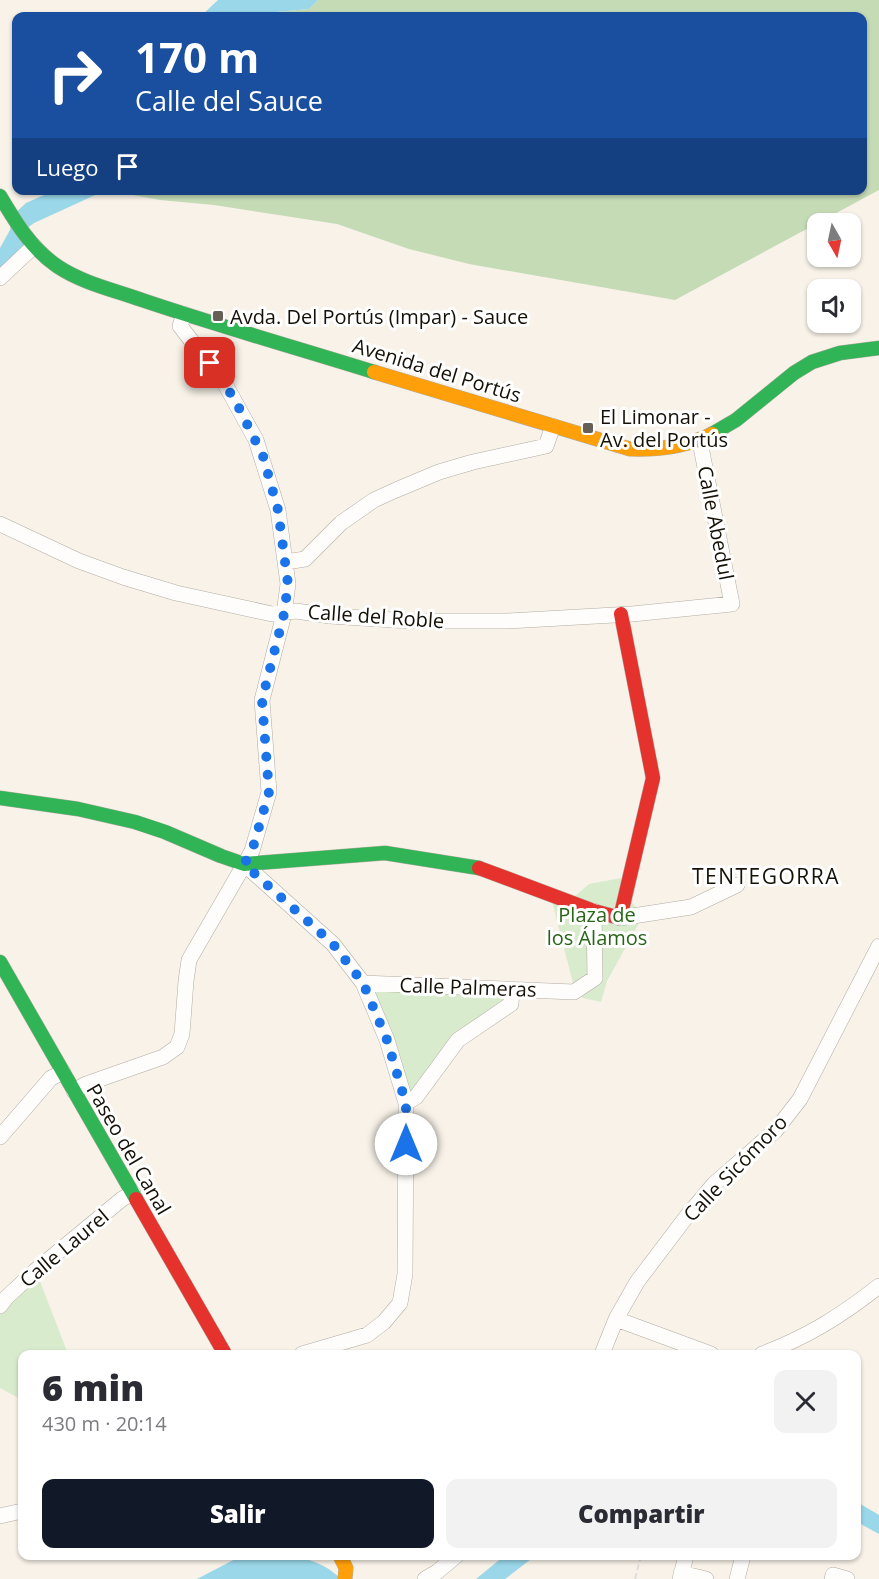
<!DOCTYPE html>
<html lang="es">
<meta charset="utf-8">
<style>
body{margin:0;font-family:"Open Sans",sans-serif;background:#f2f2f3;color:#2b2b33;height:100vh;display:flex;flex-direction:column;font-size:22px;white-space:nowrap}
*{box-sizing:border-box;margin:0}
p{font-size:20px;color:#7c7c81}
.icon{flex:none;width:33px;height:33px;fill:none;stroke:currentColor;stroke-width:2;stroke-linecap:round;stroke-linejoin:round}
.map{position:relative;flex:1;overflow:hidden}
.side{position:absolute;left:18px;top:1350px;width:843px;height:210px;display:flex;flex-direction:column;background:#fff;border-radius:12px;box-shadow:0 2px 4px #0004}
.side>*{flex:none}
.top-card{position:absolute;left:12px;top:12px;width:855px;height:183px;border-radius:12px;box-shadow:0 2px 4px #0004;background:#1a4fa0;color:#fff;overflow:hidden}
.needle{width:39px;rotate:171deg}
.tools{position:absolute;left:807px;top:213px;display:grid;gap:12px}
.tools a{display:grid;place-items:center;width:54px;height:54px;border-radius:12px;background:#fff;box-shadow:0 2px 4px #0004;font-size:30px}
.pin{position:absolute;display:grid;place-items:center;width:51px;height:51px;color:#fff;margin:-26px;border-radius:12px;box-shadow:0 3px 9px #0006}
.me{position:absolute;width:66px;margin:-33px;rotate:0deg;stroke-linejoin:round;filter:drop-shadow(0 0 4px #0008)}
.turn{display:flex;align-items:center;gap:21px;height:126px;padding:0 24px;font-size:27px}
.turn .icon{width:78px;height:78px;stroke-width:2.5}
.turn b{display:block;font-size:42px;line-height:51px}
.then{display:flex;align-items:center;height:57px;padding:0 24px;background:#0003;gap:12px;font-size:22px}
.round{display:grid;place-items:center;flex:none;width:63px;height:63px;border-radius:12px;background:#f2f2f3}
.overview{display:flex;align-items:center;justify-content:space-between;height:102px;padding:0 24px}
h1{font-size:36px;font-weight:800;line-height:45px}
.button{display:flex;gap:12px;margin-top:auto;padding:12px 24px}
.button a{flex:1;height:69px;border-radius:12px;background:#111827;color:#fff;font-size:24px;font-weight:800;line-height:69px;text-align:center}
.button a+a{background:#f2f2f3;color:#2b2b33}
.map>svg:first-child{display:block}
.green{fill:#d9ebcd}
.forest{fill:#c4dbb6}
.water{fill:#9ad7e9}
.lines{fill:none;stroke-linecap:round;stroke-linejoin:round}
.street-casing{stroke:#b2aca3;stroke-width:16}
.fast-casing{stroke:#b2aca3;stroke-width:15}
.slow-casing{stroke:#b2aca3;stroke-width:15}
.jam-casing{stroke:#b2aca3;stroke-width:15}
.path{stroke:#dfddda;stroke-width:2;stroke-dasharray:6 3;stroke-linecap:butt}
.street{stroke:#fefdfc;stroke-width:15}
.fast{stroke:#30b455;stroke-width:14}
.slow{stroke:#ff9f0a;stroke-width:14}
.jam{stroke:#e5322d;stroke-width:14}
.route{stroke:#1a73e8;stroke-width:10;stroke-dasharray:0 18}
.poi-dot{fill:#655f55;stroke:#fff;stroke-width:2}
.labels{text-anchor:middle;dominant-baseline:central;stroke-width:6;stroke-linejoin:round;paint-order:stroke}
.poi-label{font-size:20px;fill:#161006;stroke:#fff;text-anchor:start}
.street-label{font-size:20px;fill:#161006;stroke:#fff}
.park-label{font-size:20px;fill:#286516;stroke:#fff}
.neighbourhood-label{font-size:21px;letter-spacing:1.5px;fill:#161006;stroke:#fff}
</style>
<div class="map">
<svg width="879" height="1579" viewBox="0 0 879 1579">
<rect width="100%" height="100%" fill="#f8f2e8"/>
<path class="green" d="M621,878L632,903L639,910L638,925L607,981L601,1002L583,998L573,983L552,901L574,897L589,884Z
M363,983L512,989L511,1004L483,1021L406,1103Z
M38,1276L68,1354H22V1400L0,1388V1306Z"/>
<path class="forest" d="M318,0H879V190L675,300L469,264L409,249L337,224L214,205L160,200L112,191L862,190V16H232L309,9Z"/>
<path class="water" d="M218,0H318L309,9L232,16H201Z
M53,191H104L34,223L22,232L34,246L0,278V248L10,230L12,216L26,203Z
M857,1502L879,1515V1534L857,1522Z
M241,1556C275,1552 315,1553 341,1579H197Z
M504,1556H535L505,1579H476Z"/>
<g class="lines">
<defs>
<path id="street" d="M0,278L34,246
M0,524L79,561L123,577L176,593L272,614L296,611L330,616L410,621H507L632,614L732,604L700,442
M286,562L305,559L341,523L374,500L396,490L439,472L473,462L546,446L553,426
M244,864L333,944L363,983L387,1040L406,1103L405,1274L400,1303L384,1322L367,1335L302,1354
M620,918L691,907L737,885
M363,983L574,992L595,978L594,911
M74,1091L86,1084L163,1057L177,1047L182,1034L186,981L189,960L252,851L269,792L262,700L284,614L288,584L278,510L256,440L225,384L180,326L184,314
M406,1103L416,1097L458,1040L511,1004L512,989
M0,1137L51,1078L63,1072
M0,1306L6,1298L35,1271L122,1199L133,1193
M616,1319L711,1354
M602,1354L616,1319L637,1282L687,1216L714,1184L776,1130L800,1099L879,946
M762,1354C807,1337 841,1316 879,1286
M0,1516L22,1511
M681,1573L706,1579
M425,1579L437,1572L456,1556
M680,1579L686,1556
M737,1579L743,1556
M832,1579L833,1575L847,1579"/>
<path id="fast" d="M0,196C16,223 31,248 57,266C82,283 114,290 142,300C219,326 297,348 374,372
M712,434L736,420L794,373L812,362L840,353L879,348
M0,798L78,809L135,822L165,832L221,856L244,864L385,853L479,868
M0,962L136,1199"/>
<path id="slow" d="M374,372L630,449C659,450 686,447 712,434
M340,1556L346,1568L345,1579"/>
<path id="jam" d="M479,868L594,911L620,918L653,778L621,614
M136,1199L225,1354"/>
</defs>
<use href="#street" class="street-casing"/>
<use href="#fast" class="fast-casing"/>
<use href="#slow" class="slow-casing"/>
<use href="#jam" class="jam-casing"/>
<path class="path" d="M635,1579L641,1556"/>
<use href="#street" class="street"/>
<use href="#fast" class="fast"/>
<use href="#slow" class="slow"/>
<use href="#jam" class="jam"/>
</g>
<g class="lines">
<path class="route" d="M210,363L235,400L263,456L278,510L288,584L284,614L262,700L269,792L252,851L244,864L333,944L363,983L387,1040L406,1104V1144"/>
</g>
<g class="poi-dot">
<rect x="212" y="310" width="12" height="12" rx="3"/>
<rect x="582" y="422" width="12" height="12" rx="3"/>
</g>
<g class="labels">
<g class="poi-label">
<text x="230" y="316">Avda. Del Portús (Impar) - Sauce</text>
<text x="600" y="416">El Limonar -<tspan x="600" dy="23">Av. del Portús</tspan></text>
</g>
<g class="street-label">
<text transform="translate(437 370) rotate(17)">Avenida del Portús</text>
<text transform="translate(716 523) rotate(79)">Calle Abedul</text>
<text transform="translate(376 616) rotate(4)">Calle del Roble</text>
<text transform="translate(468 987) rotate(2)">Calle Palmeras</text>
<text transform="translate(129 1149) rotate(60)">Paseo del Canal</text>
<text transform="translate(735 1168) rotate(-46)">Calle Sicómoro</text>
<text transform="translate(64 1248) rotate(-40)">Calle Laurel</text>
</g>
<g class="park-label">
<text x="597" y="914">Plaza de<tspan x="597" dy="23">los Álamos</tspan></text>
</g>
<g class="neighbourhood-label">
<text x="766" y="876">TENTEGORRA</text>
</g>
</g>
</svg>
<div class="tools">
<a><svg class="needle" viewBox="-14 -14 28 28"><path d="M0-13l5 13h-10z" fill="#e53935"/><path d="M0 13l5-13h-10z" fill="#7c7c81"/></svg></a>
<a><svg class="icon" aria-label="sound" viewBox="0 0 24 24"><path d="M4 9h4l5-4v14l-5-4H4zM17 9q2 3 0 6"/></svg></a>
</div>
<div class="pin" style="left:210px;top:363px;background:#d93025"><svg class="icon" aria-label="arrive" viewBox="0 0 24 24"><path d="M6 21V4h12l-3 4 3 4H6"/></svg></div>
<svg class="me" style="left:406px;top:1144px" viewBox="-20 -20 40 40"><circle r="19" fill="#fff"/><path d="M0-13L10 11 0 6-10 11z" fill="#1a73e8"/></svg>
<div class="top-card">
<div class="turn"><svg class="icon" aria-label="right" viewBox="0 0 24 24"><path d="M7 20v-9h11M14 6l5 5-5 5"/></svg><div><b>170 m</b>Calle del Sauce</div></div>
<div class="then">Luego<svg class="icon" aria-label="arrive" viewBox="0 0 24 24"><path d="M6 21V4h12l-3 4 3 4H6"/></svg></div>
</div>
<section class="side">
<div class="overview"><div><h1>6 min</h1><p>430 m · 20:14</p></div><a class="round"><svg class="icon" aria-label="close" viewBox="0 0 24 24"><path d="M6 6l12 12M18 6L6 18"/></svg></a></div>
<div class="button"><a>Salir</a><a>Compartir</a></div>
</section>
</div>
